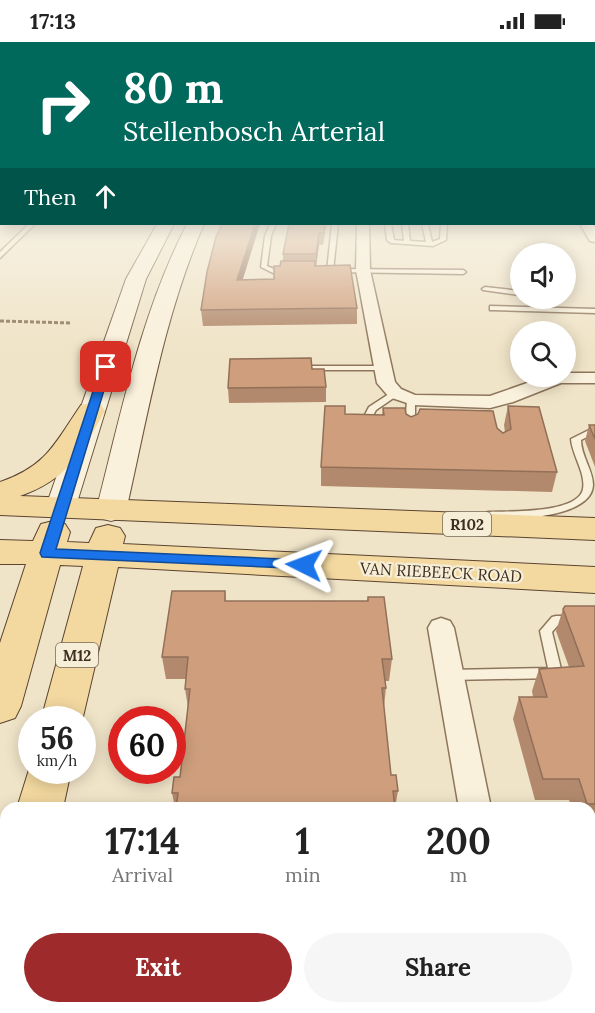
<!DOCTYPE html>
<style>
body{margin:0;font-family:Lora,serif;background:#f6f6f6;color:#222;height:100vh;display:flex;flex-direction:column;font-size:22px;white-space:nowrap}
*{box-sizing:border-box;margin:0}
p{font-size:20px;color:#767676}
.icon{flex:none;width:33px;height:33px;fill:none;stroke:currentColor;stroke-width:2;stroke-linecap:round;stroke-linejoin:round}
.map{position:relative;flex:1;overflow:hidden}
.details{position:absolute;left:0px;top:760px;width:596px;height:212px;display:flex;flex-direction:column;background:#fff;border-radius:18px 18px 0 0;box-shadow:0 3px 15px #0003}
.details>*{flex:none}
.banner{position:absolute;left:0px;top:0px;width:596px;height:183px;box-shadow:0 3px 15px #0003;background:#00695c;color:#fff;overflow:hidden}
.fabs{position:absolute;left:510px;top:201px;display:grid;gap:12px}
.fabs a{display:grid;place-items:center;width:66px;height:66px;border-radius:50%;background:#fff;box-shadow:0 3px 15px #0003;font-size:30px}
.speed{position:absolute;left:18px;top:664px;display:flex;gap:12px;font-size:30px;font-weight:700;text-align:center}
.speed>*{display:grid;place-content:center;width:78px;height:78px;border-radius:50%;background:#fff;box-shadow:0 3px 15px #0003;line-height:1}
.speed small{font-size:15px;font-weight:400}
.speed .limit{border:9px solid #d22;background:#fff;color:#111}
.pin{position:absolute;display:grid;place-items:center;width:51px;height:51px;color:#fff;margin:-26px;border-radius:12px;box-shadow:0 3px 9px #0006}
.me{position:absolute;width:66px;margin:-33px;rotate:273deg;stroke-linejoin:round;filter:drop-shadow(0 0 4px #0008)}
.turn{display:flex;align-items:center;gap:21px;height:126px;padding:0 24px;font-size:27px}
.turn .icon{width:78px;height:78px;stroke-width:2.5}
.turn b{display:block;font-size:42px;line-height:51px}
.then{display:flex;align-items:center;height:57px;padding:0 24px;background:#0003;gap:12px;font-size:22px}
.eta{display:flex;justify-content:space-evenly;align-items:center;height:102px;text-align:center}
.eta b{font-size:36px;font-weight:700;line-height:42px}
.primary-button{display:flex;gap:12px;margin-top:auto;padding:12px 24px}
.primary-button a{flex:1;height:69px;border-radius:36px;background:#9e2a2b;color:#fff;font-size:24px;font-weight:700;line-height:69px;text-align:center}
.primary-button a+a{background:#f6f6f6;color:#222}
.status{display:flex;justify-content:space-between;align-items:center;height:42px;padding:0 30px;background:#fff;direction:ltr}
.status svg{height:16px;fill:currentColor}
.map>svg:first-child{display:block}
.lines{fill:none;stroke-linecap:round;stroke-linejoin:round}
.lane-casing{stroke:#8d765c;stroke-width:3}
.street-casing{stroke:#8d765c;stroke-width:3}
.secondary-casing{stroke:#6f573f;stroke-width:2}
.primary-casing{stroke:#5b4430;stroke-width:2}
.path{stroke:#8d765c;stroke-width:3;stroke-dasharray:4 2;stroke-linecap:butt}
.lane{fill:#faf1dc;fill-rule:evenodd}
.street{fill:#faf1dc;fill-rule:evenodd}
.secondary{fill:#faf1dc;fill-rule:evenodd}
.primary{fill:#f3d9a0;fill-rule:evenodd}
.wall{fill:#b2896c}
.shaded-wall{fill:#916f58}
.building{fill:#cf9f7d;stroke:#916f58;stroke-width:1.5}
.route{fill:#1a73e8;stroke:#114b97;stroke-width:1.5}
.labels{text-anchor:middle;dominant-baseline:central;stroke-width:4.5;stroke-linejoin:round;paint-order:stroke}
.shield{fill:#f7eed8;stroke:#756857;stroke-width:1.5}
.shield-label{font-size:15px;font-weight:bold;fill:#3d2e20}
.street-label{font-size:16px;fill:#3d2e20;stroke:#f7eed8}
</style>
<div class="status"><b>17:13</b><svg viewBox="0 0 49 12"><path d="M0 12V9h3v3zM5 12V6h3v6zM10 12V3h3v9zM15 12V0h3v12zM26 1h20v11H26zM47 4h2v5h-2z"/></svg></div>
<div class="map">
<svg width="595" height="971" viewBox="0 0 595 971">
<rect width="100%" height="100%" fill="#f0e4c8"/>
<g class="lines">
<defs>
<path id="lane" d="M29,182H35L0,216V210Z
M270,182H276L271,194L267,224L274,227L288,228V230L273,231L261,225L265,194Z
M332,182H338L333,229L330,231L327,229Z
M385,182H391L394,198L404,199L402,182H408L410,199L426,200L422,182H428L432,200L440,197L441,182H447L446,198L433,204L391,201L387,198Z
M337,227L463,228L466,230L463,232L335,230L334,229Z
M485,245L520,249V253L483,248L482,247Z
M490,264L595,267V271L493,268H490Z
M296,324H383L387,326L383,328H296Z
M395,348L399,351L398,353L376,368L366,386H360L359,384L369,365Z
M411,354L415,357V389L410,392L405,389L407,357Z
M595,385V391L581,398C581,414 593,428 593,443C592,476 508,480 484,475L483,473L488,470C508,469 578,472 583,447C586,431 572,413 571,397Z
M556,574H595V582H559L552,590L562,631L561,635L556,636L450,638L445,637L444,633L445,629L450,628L548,626L540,589L552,575Z"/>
<path id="street" d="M357,182H369L370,228L395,340L401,347L415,353L490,354L547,334H566V331H595V341H561L513,360L490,366L413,363L389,355L377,341L356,228Z
M580,182H592L595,186V200L590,199Z
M441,576L450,579L454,586L491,766H459L428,586L432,579Z
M494,966H532L533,971H495Z"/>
<path id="secondary" d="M157,182H174L146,237L75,467L71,474L60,477L49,474L45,467L126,237Z
M187,182H204C164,274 148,372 126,469L122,476L111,479L100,476L96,469C121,372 141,271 187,182Z"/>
<path id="primary" d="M91,361L101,363L105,369C82,410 67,438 20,454L595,476V498L0,473V440C47,424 55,401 81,363Z
M53,479L65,482L70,490L67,500L89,501L96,486L108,483L120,486L125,494L123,502L595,525V551L118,525L82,679L41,678L83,524L60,523L21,664L15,676L0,681V601L26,522H0V498L33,499L41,482Z
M32,718V729H71L63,766H17Z
M6,871V939L0,942V873Z"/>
</defs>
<use href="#lane" class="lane-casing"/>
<use href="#street" class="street-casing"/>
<use href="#secondary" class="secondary-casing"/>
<use href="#primary" class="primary-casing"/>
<path class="path" d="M0,279L71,281"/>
<use href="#lane" class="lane"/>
<use href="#street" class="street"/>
<use href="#secondary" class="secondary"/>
<use href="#primary" class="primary"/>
</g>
<path class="wall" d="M0,169H2V180L0,179Z
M289,182H326L323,203H319L316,224L357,266V282L203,284L201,268L243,237H274L283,219V212Z
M312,327L326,345V360L229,361L228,346Z
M508,364L557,430L552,450L321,444V425L345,372L382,373L383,366L406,372L411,375L497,386L503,391L505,390L504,383Z
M589,383H595V425L585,399Z
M225,549L226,559H367L368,555L392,617L389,639H385L386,646L384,665L391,733L398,749L395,766H175L172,751L180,735L188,665L185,647L186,637H166L162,615Z
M595,564V783H590V766H572L569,758H535L513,677L519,655H533L532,649L539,627L569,625L556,589L563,567Z
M590,794H595V965L590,945Z"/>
<path class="shaded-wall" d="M255,182H260L238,253L237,238Z
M325,182H326L323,203L324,191Z
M319,191V203L316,225V212Z"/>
<path class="building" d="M222,182H255L237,238L274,237V224H280L281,219H315V224L350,223L357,266L201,268L207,230L216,195Z
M289,182H325L324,191H319L316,212H283Z
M311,316L312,327H324L326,345L228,346L230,317Z
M325,364H345V372L384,373L383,366H405L406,372L411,375L418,372L420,367L493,369L497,386L503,391L511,387L508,364L539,365L557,430L321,425Z
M589,383H595V397Z
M172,549H225V559H368V555H384L392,617H382L386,646H382L391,733H396L398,749H393L395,766H176L178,751H172L174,735H180L190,647H185L188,615H162Z
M565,564H595V762H587L579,737H543L519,655H547L539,627L584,624L563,567Z
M590,794H595V906L590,887Z"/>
<linearGradient id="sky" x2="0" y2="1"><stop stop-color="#8fbad6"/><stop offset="0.55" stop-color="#f8f3e6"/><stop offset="1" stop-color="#f8f3e6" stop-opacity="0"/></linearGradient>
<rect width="595" height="305" fill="url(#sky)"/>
<path class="route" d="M106,321L111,325L56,507L304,518L311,523L309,527L42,515L40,511L101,325Z"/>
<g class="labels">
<g class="shield">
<rect x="443" y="470" width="48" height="24" rx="4.5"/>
<rect x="56" y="601" width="42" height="24" rx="4.5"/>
</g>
<g class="shield-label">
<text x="467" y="482">R102</text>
<text x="77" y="613">M12</text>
</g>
<g class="street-label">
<text transform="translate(441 530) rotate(3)">VAN RIEBEECK ROAD</text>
</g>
</g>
</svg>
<div class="fabs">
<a><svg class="icon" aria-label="sound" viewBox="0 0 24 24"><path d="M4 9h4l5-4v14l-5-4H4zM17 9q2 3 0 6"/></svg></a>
<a><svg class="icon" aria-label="search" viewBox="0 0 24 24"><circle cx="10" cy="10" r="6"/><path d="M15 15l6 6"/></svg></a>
</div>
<div class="speed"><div>56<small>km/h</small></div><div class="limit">60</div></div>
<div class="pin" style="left:106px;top:325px;background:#d93025"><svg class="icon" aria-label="arrive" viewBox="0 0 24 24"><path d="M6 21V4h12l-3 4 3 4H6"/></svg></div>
<svg class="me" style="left:304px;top:523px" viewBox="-20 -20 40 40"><path d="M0-17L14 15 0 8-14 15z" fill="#1a73e8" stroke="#fff" stroke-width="4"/></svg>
<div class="banner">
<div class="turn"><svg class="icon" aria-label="right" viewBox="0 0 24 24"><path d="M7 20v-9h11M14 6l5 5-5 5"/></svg><div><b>80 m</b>Stellenbosch Arterial</div></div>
<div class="then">Then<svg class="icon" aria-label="ahead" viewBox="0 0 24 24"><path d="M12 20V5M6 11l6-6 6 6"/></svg></div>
</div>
<section class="details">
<div class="eta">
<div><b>17:14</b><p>Arrival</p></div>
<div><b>1</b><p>min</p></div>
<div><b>200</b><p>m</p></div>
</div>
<div class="primary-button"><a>Exit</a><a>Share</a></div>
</section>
</div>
